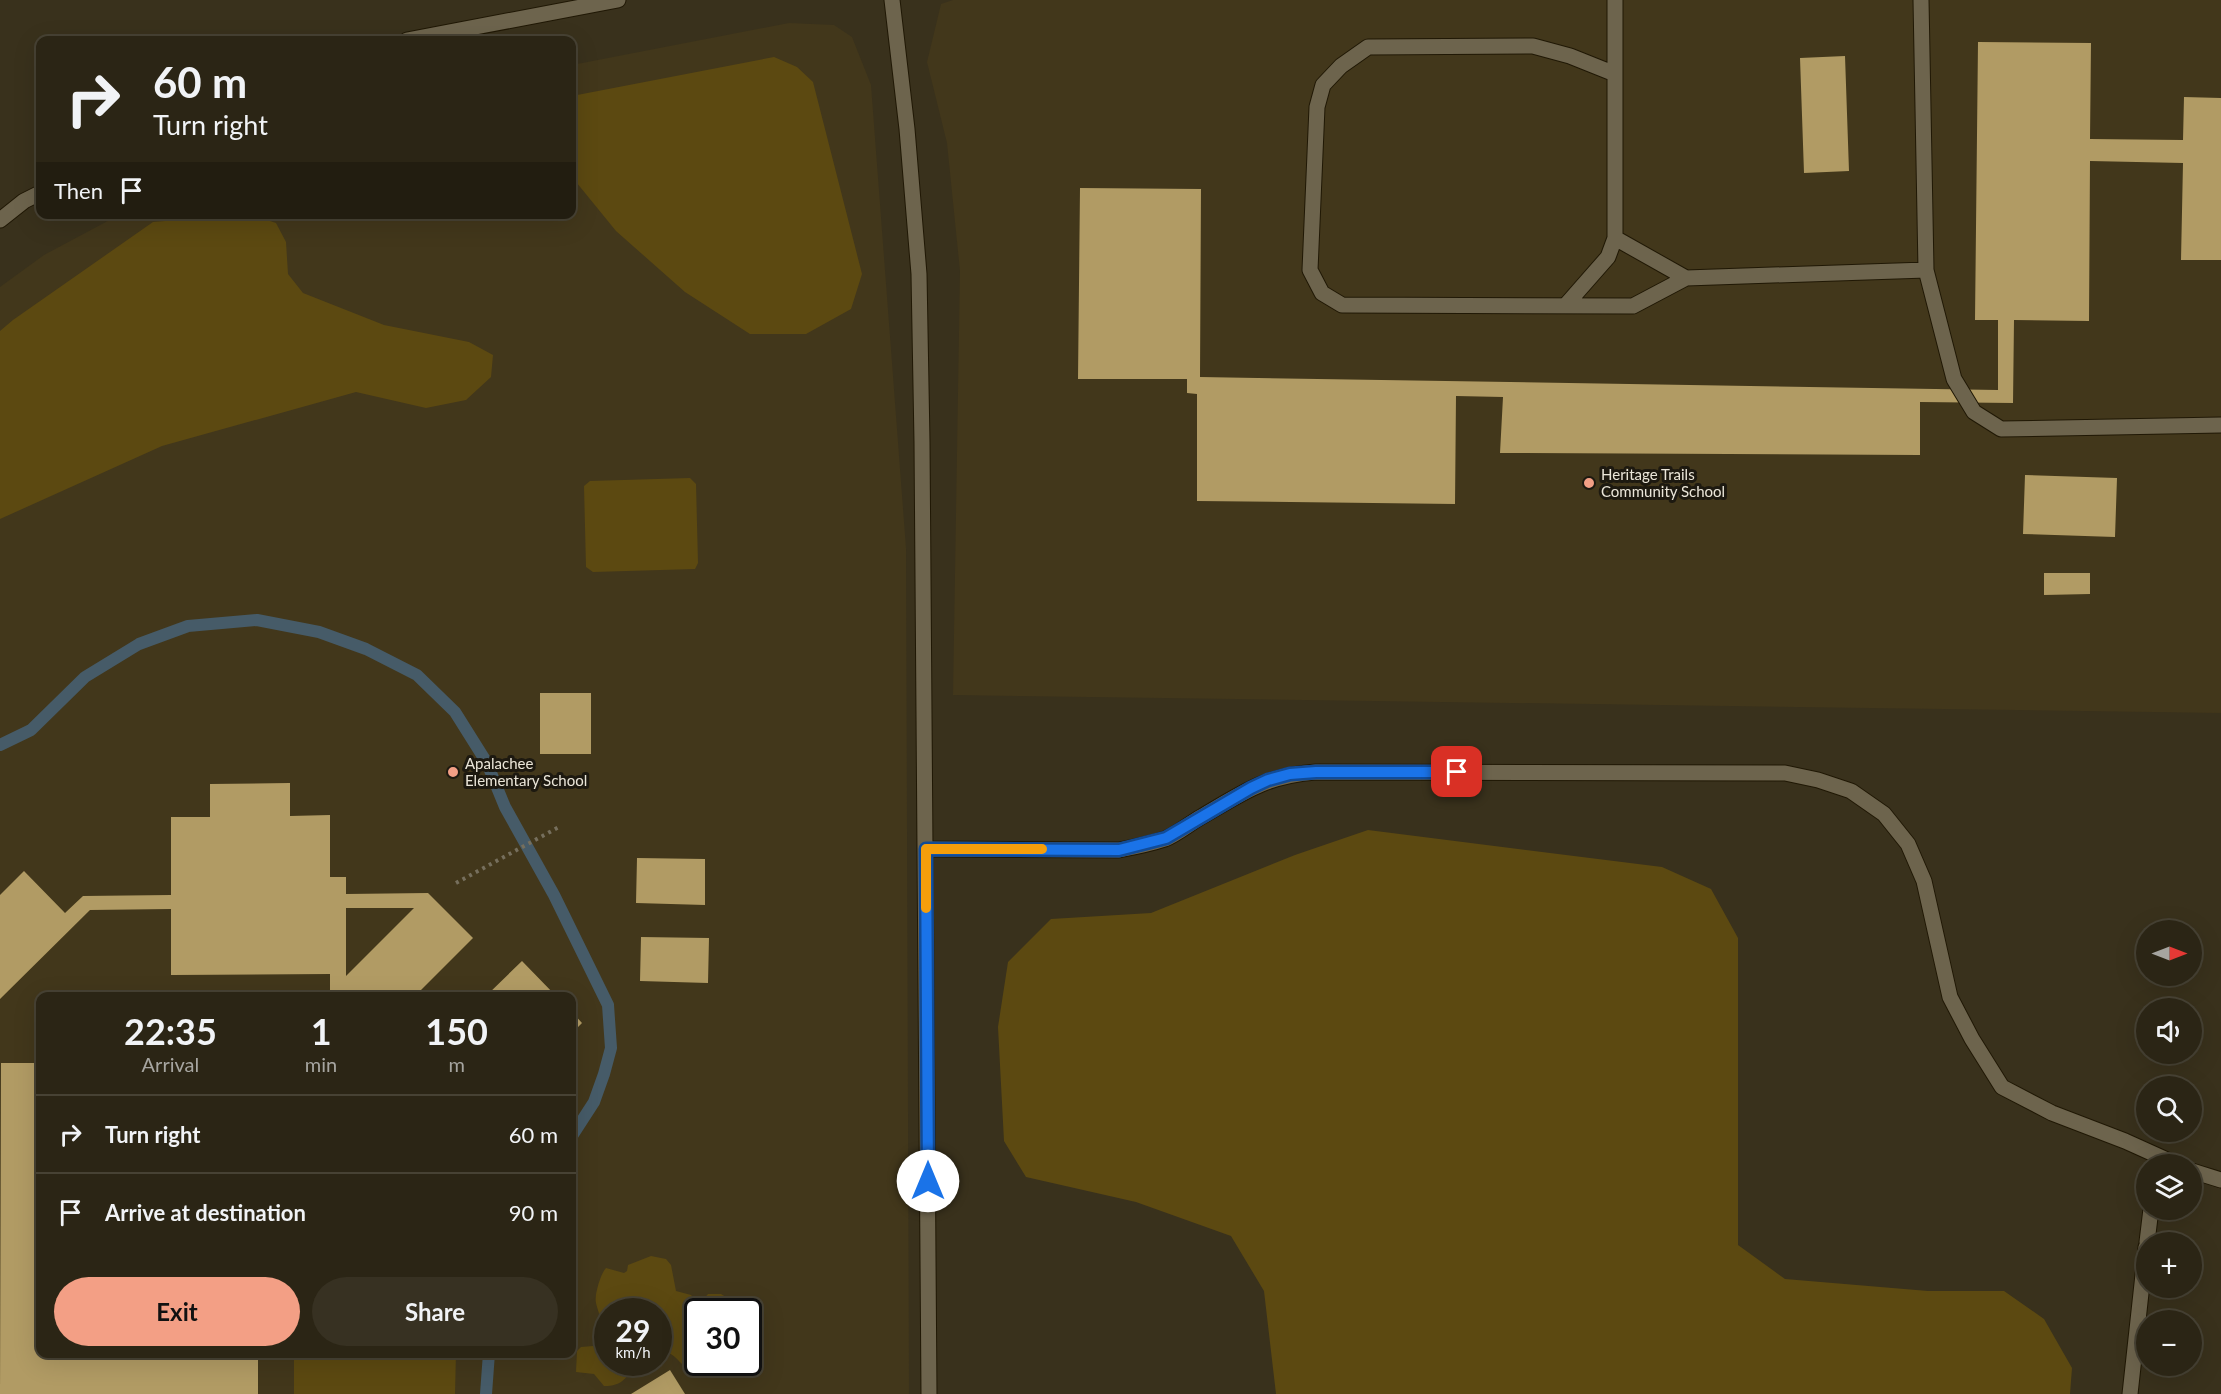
<!DOCTYPE html>
<meta charset="utf-8">
<style>
body{margin:0;font-family:Lato,sans-serif;background:#373122;color:#f1f3f6;height:100vh;display:flex;flex-direction:column;font-size:22px;white-space:nowrap}
*{box-sizing:border-box;margin:0}
p{font-size:20px;color:#a6a5a0}
.icon{flex:none;width:33px;height:33px;fill:none;stroke:currentColor;stroke-width:2;stroke-linecap:round;stroke-linejoin:round}
.map{position:relative;flex:1;overflow:hidden}
.panel{position:absolute;left:36px;top:992px;width:540px;height:366px;display:flex;flex-direction:column;background:#2b2515;border-radius:12px;box-shadow:0 6px 24px #0002,0 0 0 2px #474234}
.panel>*{flex:none}
.hud{position:absolute;left:36px;top:36px;width:540px;height:183px;border-radius:12px;box-shadow:0 6px 24px #0002,0 0 0 2px #474234;background:#2b2515;color:#f1f3f6;overflow:hidden}
.needle{width:39px;rotate:90deg}
.tools{position:absolute;left:2136px;top:920px;display:grid;gap:12px}
.tools a{display:grid;place-items:center;width:66px;height:66px;border-radius:50%;background:#2b2515;box-shadow:0 6px 24px #0002,0 0 0 2px #474234;font-size:30px}
.speed{position:absolute;left:594px;top:1298px;display:flex;gap:12px;font-size:30px;font-weight:700;text-align:center}
.speed>*{display:grid;place-content:center;width:78px;height:78px;border-radius:50%;background:#2b2515;box-shadow:0 6px 24px #0002,0 0 0 2px #474234;line-height:1}
.speed small{font-size:15px;font-weight:400}
.speed .limit{border:3px solid #111;border-radius:9px;background:#fff;color:#111}
.pin{position:absolute;display:grid;place-items:center;width:51px;height:51px;color:#fff;margin:-26px;border-radius:12px;box-shadow:0 3px 9px #0006}
.me{position:absolute;width:66px;margin:-33px;rotate:0deg;stroke-linejoin:round;filter:drop-shadow(0 0 4px #0008)}
.turn{display:flex;align-items:center;gap:21px;height:126px;padding:0 18px;font-size:27px}
.turn .icon{width:78px;height:78px;stroke-width:2.5}
.turn b{display:block;font-size:42px;line-height:51px}
.then{display:flex;align-items:center;height:57px;padding:0 18px;background:#0003;gap:12px;font-size:22px}
.eta{display:flex;justify-content:space-evenly;align-items:center;height:102px;text-align:center}
.eta b{font-size:36px;font-weight:700;line-height:42px}
.action{display:flex;gap:12px;margin-top:auto;padding:12px 18px}
.action a{flex:1;height:69px;border-radius:36px;background:#f39f85;color:#111;font-size:24px;font-weight:700;line-height:69px;text-align:center}
.action a+a{background:#373122;color:#f1f3f6}
ul{padding:0;list-style:none}
li{display:flex;align-items:center;gap:18px;height:78px;padding:0 18px;border-top:2px solid #474234}
li div{flex:1}
li b{display:block;font-size:22px}
li em{font-style:normal}
.map>svg:first-child{display:block}
.built{fill:#42371b;fill-rule:evenodd}
.green{fill:#5c4911}
.lines{fill:none;stroke-linecap:round;stroke-linejoin:round}
.stream{stroke:#465b68;stroke-width:12}
.building{fill:#b19b64;fill-rule:evenodd}
.lane-casing{stroke:#201805;stroke-width:17}
.street-casing{stroke:#201805;stroke-width:17}
.secondary-casing{stroke:#201805;stroke-width:17}
.path{stroke:#766f5d;stroke-width:4;stroke-dasharray:3 4.5;stroke-linecap:butt}
.lane{stroke:#6d644d;stroke-width:15}
.street{stroke:#6d644d;stroke-width:15}
.secondary{stroke:#6d644d;stroke-width:15}
.route-casing{stroke:#114b97;stroke-width:15}
.route{stroke:#1a73e8;stroke-width:10}
.slow{stroke:#f59e0b;stroke-width:10}
.poi-dot{fill:#f39f85;stroke:#1d1910;stroke-width:2}
.labels{text-anchor:middle;dominant-baseline:central;stroke-width:6;stroke-linejoin:round;paint-order:stroke}
.poi-label{font-size:15px;fill:#ebe6d9;stroke:#1d1910;text-anchor:start}
</style>
<div class="map">
<svg width="2221" height="1394" viewBox="0 0 2221 1394">
<rect width="100%" height="100%" fill="#39311c"/>
<path class="built" d="M953,0H2221V713L953,695L960,271L947,143L927,62L941,4Z
M789,23L834,25L852,37L871,85L906,548L909,1394H0V287L44,255L119,215L572,214V65ZM40,996H572V1353H40ZM608,1311H658V1362H608ZM698,1311H748V1362H698Z"/>
<path class="green" d="M774,57L797,67L813,82L862,274L851,309L806,334H750L685,292L616,231L572,177V96Z
M249,214L276,223L286,242L288,274L303,293L384,325L469,342L493,355L491,377L466,400L426,408L356,392L162,446L0,519V331L13,320L153,222Z
M690,478L696,484L698,563L695,569L593,572L586,567L584,486L590,481Z
M1368,830L1662,867L1711,889L1738,938V1245L1785,1279L1928,1291H2004L2044,1319L2072,1368L2070,1394H1276L1264,1291L1231,1236L1136,1202L1026,1177L1004,1141L998,1027L1008,962L1051,919L1151,913L1295,855Z
M651,1256L666,1259L671,1265L676,1291L691,1295L698,1303L702,1301L708,1294H721L729,1299L731,1311H698V1362H718L713,1372L706,1376C700,1374 693,1371 688,1368C675,1361 677,1352 659,1352L658,1311H608V1362H634C628,1378 622,1386 604,1386L594,1374L576,1372L577,1351L581,1347L593,1346C612,1323 601,1326 596,1303C594,1295 601,1273 606,1268L624,1273L627,1271L628,1265Z
M294,1353H456L455,1394H294Z"/>
<g class="lines">
<path class="stream" d="M0,745L31,730L85,677L139,644L188,626L257,620L319,632L366,649L417,675L455,712L487,763L505,807L554,895L608,1005L611,1048L604,1074L594,1102L572,1136
M486,1394L489,1353"/>
</g>
<path class="building" d="M1978,42L2091,43L2090,139L2183,140L2184,97L2221,98V260H2181L2183,163L2090,161L2089,321L2014,320L2013,403L1920,402V455L1500,453L1503,397L1456,396L1455,504L1197,501V394L1187,393V379H1078L1080,188L1201,189L1200,377L1998,390V320H1975Z
M1845,56L1849,171L1804,173L1800,58Z
M2025,475L2117,478L2115,537L2023,534Z
M2044,573H2090V594L2044,595Z
M540,693H591V754H540Z
M290,783V816L330,815V877H346V894L428,893L473,938L415,996H326L330,992V974L171,975V909L90,910L0,999V895L24,871L65,913L83,896L171,895V817H210V784ZM346,908H414L346,976Z
M637,858L705,859V905L636,903Z
M641,937L709,938L708,983L640,981Z
M522,961L556,996H486Z
M572,1012L582,1023L572,1033Z
M1,1063H40V1353H258V1394H0Z
M670,1370L685,1394H631Z"/>
<g class="lines">
<defs>
<path id="lane" d="M1921,0L1926,270L1954,379L1974,412L2001,429L2221,425
M1615,74L1570,56L1533,46L1368,47L1341,66L1323,85L1317,107L1310,270L1322,293L1342,305L1633,306L1686,278L1926,270
M1615,238L1686,278
M1565,306L1608,257L1615,238V0
M926,849L1119,850C1135,847 1150,844 1165,839C1177,834 1189,824 1201,817C1244,792 1265,776 1316,772L1785,773L1818,780L1851,791L1884,814L1908,844L1924,881L1950,997L1972,1039L2002,1087L2052,1113L2125,1141L2176,1164
M2192,1171L2221,1180
M2147,1242L2151,1209
M2130,1394L2146,1247"/>
<path id="street" d="M892,0L907,129L919,274L922,442L929,1394"/>
<path id="secondary" d="M407,40L618,0
M0,220L24,201L40,193"/>
</defs>
<use href="#lane" class="lane-casing"/>
<use href="#street" class="street-casing"/>
<use href="#secondary" class="secondary-casing"/>
<path class="path" d="M456,883L559,827"/>
<use href="#lane" class="lane"/>
<use href="#street" class="street"/>
<use href="#secondary" class="secondary"/>
</g>
<g class="lines">
<defs>
<path id="route" d="M928,1181L926,849L1119,850L1166,838L1251,788L1268,780L1290,774L1316,772H1457"/>
</defs>
<use href="#route" class="route-casing"/>
<use href="#route" class="route"/>
<path class="slow" d="M926,908V849H1042"/>
</g>
<g class="poi-dot">
<circle cx="1589" cy="483" r="6"/>
<circle cx="453" cy="772" r="6"/>
</g>
<g class="labels">
<g class="poi-label">
<text x="1601" y="474">Heritage Trails<tspan x="1601" dy="17">Community School</tspan></text>
<text x="465" y="763">Apalachee<tspan x="465" dy="17">Elementary School</tspan></text>
</g>
</g>
</svg>
<div class="tools">
<a><svg class="needle" viewBox="-14 -14 28 28"><path d="M0-13l5 13h-10z" fill="#e53935"/><path d="M0 13l5-13h-10z" fill="#a6a5a0"/></svg></a>
<a><svg class="icon" aria-label="sound" viewBox="0 0 24 24"><path d="M4 9h4l5-4v14l-5-4H4zM17 9q2 3 0 6"/></svg></a>
<a><svg class="icon" aria-label="search" viewBox="0 0 24 24"><circle cx="10" cy="10" r="6"/><path d="M15 15l6 6"/></svg></a>
<a><svg class="icon" aria-label="layers" viewBox="0 0 24 24"><path d="M12 4l9 5-9 5-9-5zM3 14l9 5 9-5"/></svg></a>
<a>+</a>
<a>−</a>
</div>
<div class="speed"><div>29<small>km/h</small></div><div class="limit">30</div></div>
<div class="pin" style="left:1457px;top:772px;background:#d93025"><svg class="icon" aria-label="arrive" viewBox="0 0 24 24"><path d="M6 21V4h12l-3 4 3 4H6"/></svg></div>
<svg class="me" style="left:928px;top:1181px" viewBox="-20 -20 40 40"><circle r="19" fill="#fff"/><path d="M0-13L10 11 0 6-10 11z" fill="#1a73e8"/></svg>
<div class="hud">
<div class="turn"><svg class="icon" aria-label="right" viewBox="0 0 24 24"><path d="M7 20v-9h11M14 6l5 5-5 5"/></svg><div><b>60 m</b>Turn right</div></div>
<div class="then">Then<svg class="icon" aria-label="arrive" viewBox="0 0 24 24"><path d="M6 21V4h12l-3 4 3 4H6"/></svg></div>
</div>
<section class="panel">
<div class="eta">
<div><b>22:35</b><p>Arrival</p></div>
<div><b>1</b><p>min</p></div>
<div><b>150</b><p>m</p></div>
</div>
<ul>
<li><svg class="icon" aria-label="right" viewBox="0 0 24 24"><path d="M7 20v-9h11M14 6l5 5-5 5"/></svg><div><b>Turn right</b></div><em>60 m</em></li>
<li><svg class="icon" aria-label="arrive" viewBox="0 0 24 24"><path d="M6 21V4h12l-3 4 3 4H6"/></svg><div><b>Arrive at destination</b></div><em>90 m</em></li>
</ul>
<div class="action"><a>Exit</a><a>Share</a></div>
</section>
</div>
